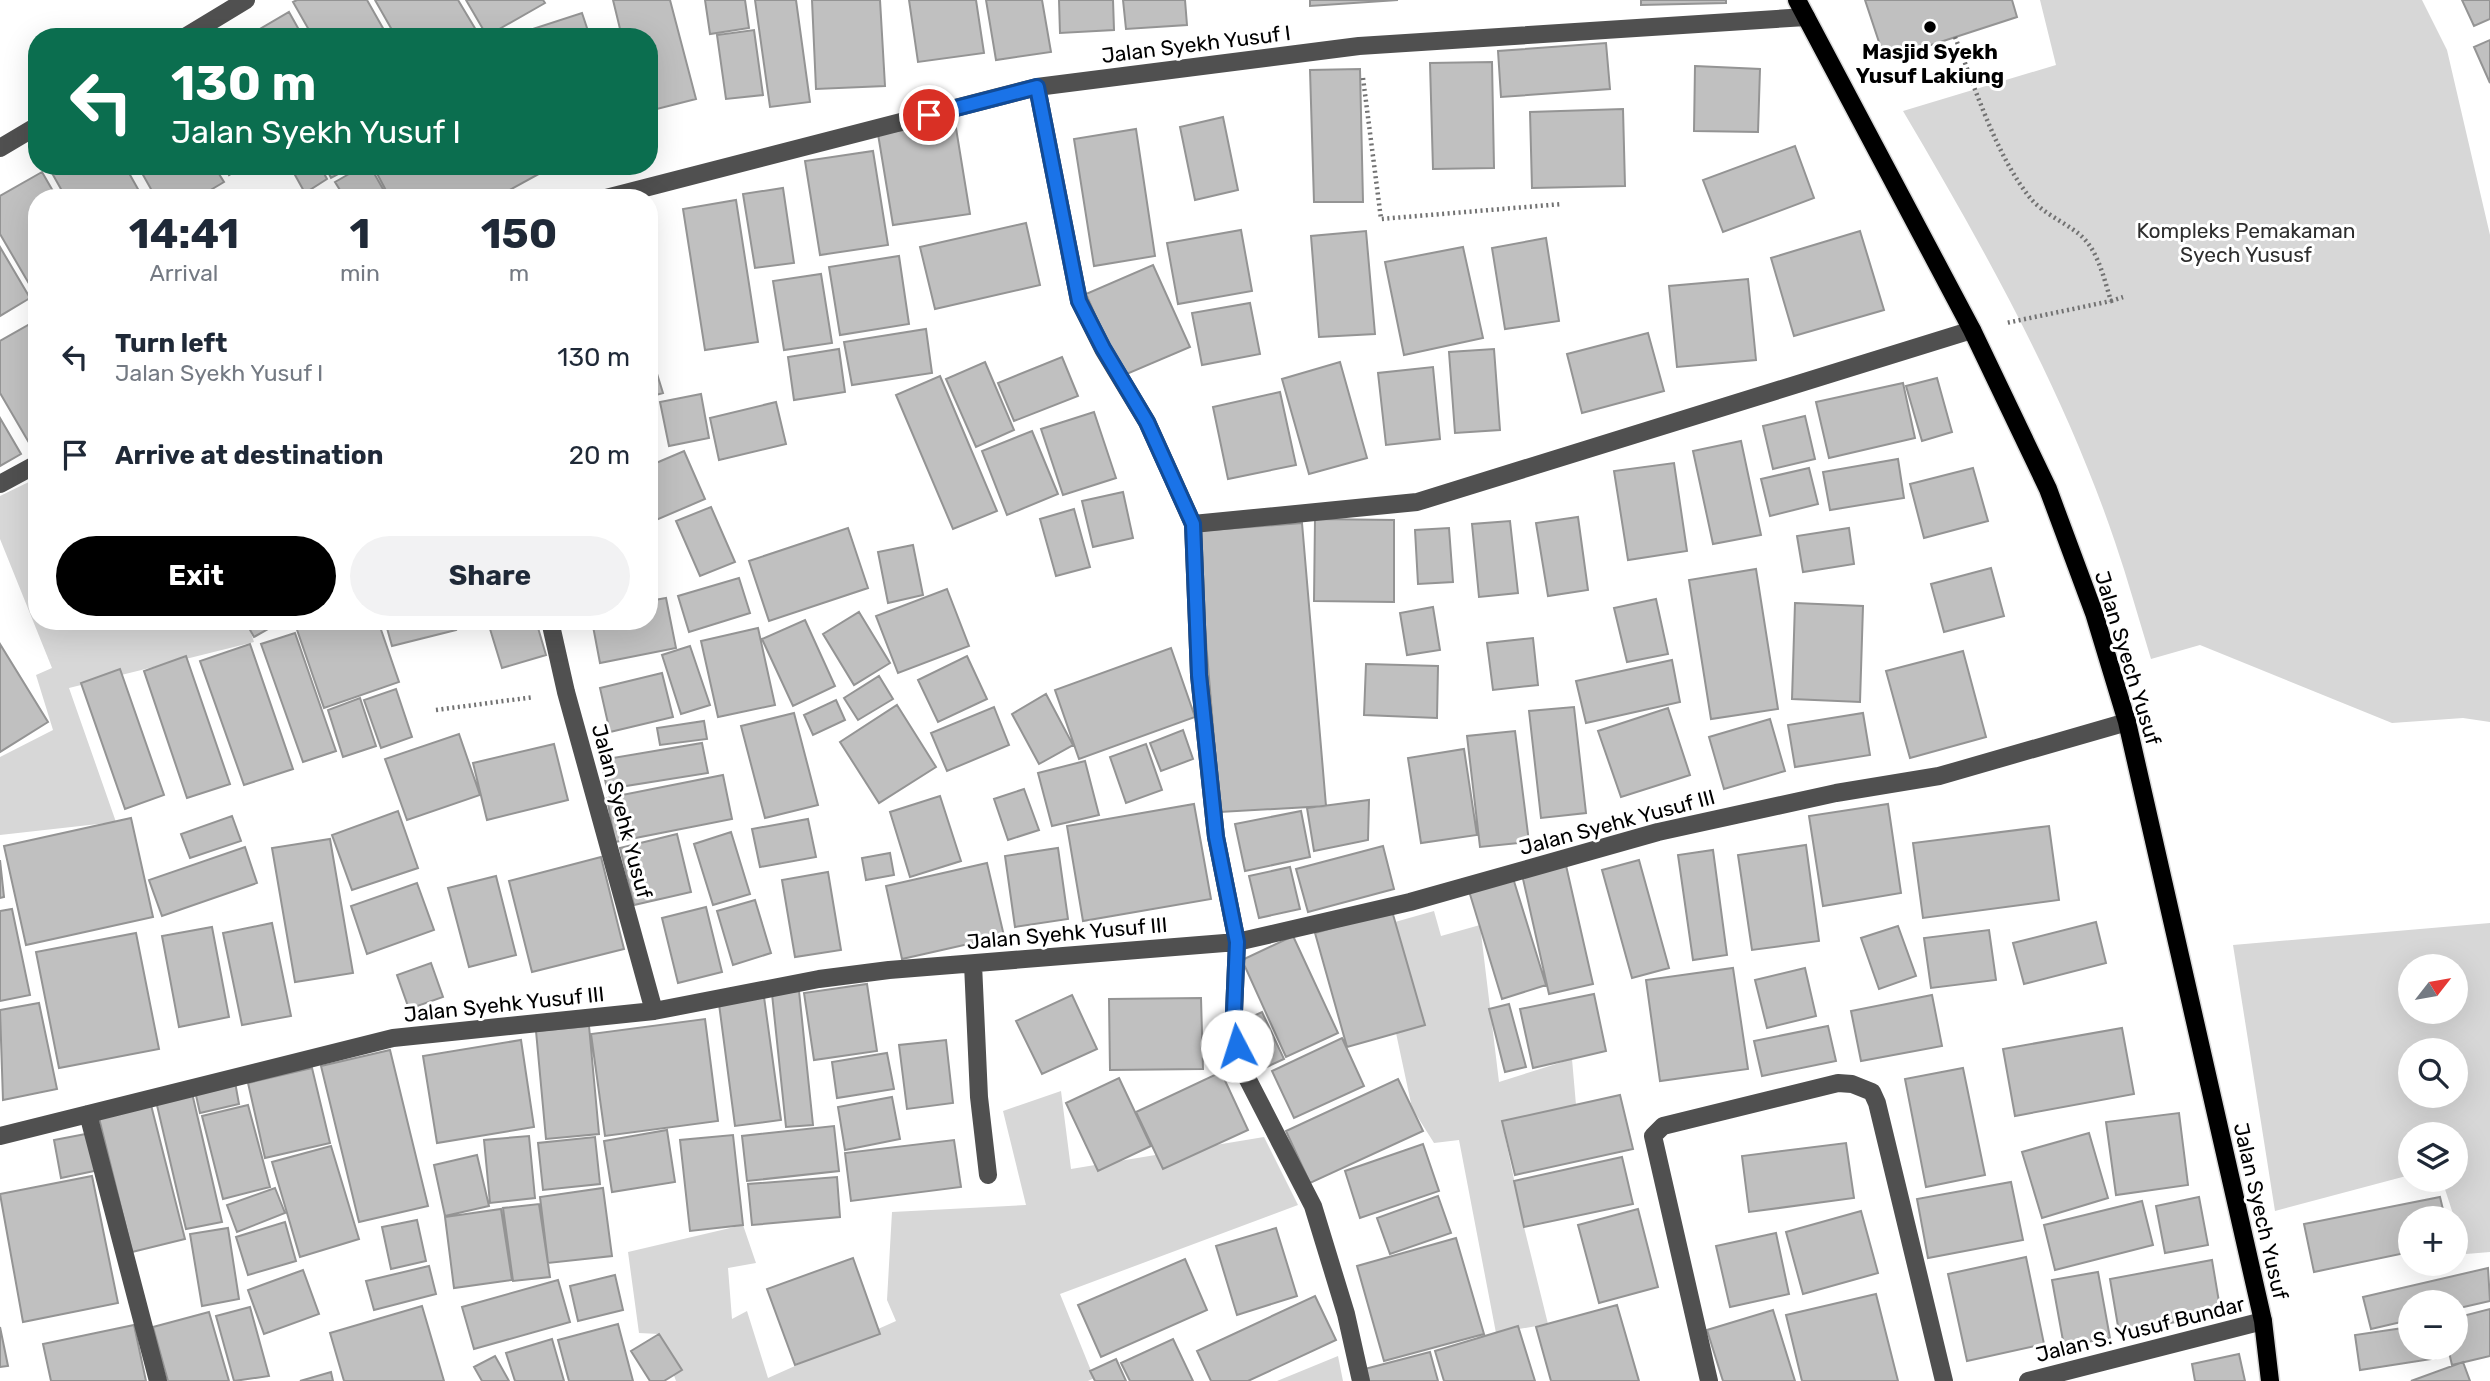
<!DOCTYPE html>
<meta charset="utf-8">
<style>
body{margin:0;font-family:Rubik,sans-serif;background:#f2f2f3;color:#1f2937;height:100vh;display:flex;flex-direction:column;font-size:26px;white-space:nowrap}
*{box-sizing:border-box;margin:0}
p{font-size:23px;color:#747a83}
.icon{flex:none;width:38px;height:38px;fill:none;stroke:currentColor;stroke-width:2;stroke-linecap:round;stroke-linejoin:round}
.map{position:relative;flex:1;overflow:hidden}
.sheet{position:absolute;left:28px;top:189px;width:630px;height:441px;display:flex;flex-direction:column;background:#fff;border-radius:28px;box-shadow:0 7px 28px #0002}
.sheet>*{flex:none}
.hud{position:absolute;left:28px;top:28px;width:630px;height:147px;border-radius:28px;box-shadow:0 7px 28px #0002;background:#0b6e4f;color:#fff;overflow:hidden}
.needle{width:46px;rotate:59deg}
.controls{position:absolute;left:2398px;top:954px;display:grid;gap:14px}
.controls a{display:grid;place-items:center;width:70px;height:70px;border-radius:50%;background:#fff;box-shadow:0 7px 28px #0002;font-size:35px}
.pin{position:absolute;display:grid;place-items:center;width:60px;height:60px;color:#fff;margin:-30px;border:4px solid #fff;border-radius:50%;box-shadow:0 2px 7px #0007}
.me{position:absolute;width:77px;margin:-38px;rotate:355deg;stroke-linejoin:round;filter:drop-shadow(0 0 5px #0008)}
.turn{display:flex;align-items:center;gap:24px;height:147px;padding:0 28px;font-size:32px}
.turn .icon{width:91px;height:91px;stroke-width:2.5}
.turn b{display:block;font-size:49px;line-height:60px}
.eta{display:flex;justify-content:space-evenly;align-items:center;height:119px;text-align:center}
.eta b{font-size:42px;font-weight:700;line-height:49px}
.action{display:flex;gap:14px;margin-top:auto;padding:14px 28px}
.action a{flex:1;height:80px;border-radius:42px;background:#000;color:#fff;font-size:28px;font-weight:700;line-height:80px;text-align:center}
.action a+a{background:#f2f2f3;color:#1f2937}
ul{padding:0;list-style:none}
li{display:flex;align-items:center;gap:21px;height:98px;padding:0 28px}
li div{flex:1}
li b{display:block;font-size:26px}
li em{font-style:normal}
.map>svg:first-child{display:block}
.green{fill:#d7d7d7;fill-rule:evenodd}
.building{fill:#c0c0c0;stroke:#949494;stroke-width:2}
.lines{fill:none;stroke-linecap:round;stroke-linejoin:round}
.major-casing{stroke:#dbdbdb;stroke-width:21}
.path{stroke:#727272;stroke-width:4.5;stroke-dasharray:2 3.5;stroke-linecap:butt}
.minor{stroke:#505050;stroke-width:18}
.major{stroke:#000;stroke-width:18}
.route-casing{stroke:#114b97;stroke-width:18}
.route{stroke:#1a73e8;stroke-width:12}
.poi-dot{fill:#000;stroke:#fff;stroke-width:2.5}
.labels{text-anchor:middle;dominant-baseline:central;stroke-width:6;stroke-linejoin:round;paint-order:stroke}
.street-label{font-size:21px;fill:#000;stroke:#fff}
.poi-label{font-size:21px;font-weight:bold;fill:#000;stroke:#fff}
.park-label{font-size:21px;fill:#2e2e2e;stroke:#fff}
</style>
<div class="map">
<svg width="2490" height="1381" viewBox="0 0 2490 1381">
<rect width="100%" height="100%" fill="#fff"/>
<path class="green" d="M2040,0H2422L2447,50L2490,235V722L2463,718L2392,723L2200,645L2151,659C2139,620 2128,580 2115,542C2064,391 1984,248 1903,111L2056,65Z
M37,478V621H247L254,642L69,688L116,822L0,835V757L53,730L36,675L52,668L0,539V496Z
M1434,911L1441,936L1480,925L1499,1082L1572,1059L1576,1105L1502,1122L1524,1227L1548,1324L1496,1333L1459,1140L1434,1143L1412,1108L1396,1033L1425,1025L1395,922Z
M2490,923V1252L2466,1254L2442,1180H2455V1134H2410V1175L2275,1211L2233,945ZM2455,966V1012H2410V966ZM2455,1050V1096H2410V1050Z
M1061,1091L1071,1169L1264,1137L1298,1205L1060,1294L1094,1378L1088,1381H676L659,1334L639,1333L628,1252L743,1225L756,1263L728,1268L732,1319L747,1311L768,1378L896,1321L887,1300L892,1212L1026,1205L1003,1111Z
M1338,1356L1343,1381H1277Z"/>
<path class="building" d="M297,0H367L388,37H313L293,2Z
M375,0H458L476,30L465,37H396Z
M466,0H543L545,3L487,36Z
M613,0H670L696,99L649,111V37H622Z
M705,0H745L749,28L710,34Z
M755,0H796L810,102L770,107Z
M812,0H880L885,86L816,89Z
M909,0H976L984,53L918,62Z
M986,0H1042L1051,52L996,60Z
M1059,0H1113L1114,30L1060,33Z
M1123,0H1185L1187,25L1126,29Z
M1310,0H1398L1310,6Z
M1641,0H1726V3L1641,5Z
M1865,0H2012L2017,17L1885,60Z
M2462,0H2490V19L2474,26Z
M289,12L303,37H246Z
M582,13L590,37H508Z
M754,30L763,95L726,99L717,35Z
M2490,40V83L2474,47Z
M1606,43L1610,89L1501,97L1498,51Z
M1492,62L1494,168L1433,169L1430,63Z
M1695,66L1760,69L1758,132L1694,131Z
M1360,69L1363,202H1314L1310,70Z
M1623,109L1625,186L1532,188L1530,112Z
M1223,117L1238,190L1195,200L1180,127Z
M955,122L970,214L893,225L878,134Z
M1136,129L1155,256L1094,266L1074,139Z
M1795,146L1814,198L1723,232L1703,180Z
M873,151L888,245L820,255L805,161Z
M48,166H125L143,198H66Z
M138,166H214L224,182L197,198H156Z
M224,166H244L229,175Z
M290,166H320L327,179L305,193Z
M325,166H353L331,178Z
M363,166H370L388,198H345L335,182Z
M373,166H544L546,170L495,198H390Z
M42,172L57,198H37L35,294L0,234V196Z
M783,188L794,263L755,268L743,194Z
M736,200L758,342L705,350L683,209Z
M1026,223L1040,285L935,309L920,247Z
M1241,230L1252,291L1178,304L1167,243Z
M1366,231L1375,334L1319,337L1311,236Z
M1860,231L1884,310L1794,336L1771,258Z
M1546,238L1559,321L1505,329L1492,248Z
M0,247L30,298L0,316Z
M1463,247L1483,338L1404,355L1385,262Z
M649,252L654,299H649Z
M899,256L909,324L840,335L829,267Z
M1153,265L1190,347L1122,376L1086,294Z
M821,274L832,343L784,350L773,281Z
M1748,279L1756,360L1677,367L1669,286Z
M1250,303L1260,354L1202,365L1192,313Z
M37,320V452L35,453L0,393V341Z
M926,329L932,373L852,385L844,342Z
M1648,333L1664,391L1582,413L1567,354Z
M649,348L663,393L649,397Z
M839,349L845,392L794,400L788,357Z
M1494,349L1500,430L1455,433L1449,352Z
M1062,357L1078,396L1014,421L998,383Z
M985,362L1014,430L976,447L946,379Z
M1340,362L1367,458L1309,474L1282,379Z
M1433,367L1440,439L1386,445L1378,373Z
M940,376L997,511L953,529L896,395Z
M1937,378L1952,432L1922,441L1906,386Z
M1903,383L1915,438L1829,458L1816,402Z
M1280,392L1296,465L1228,479L1213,407Z
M701,394L709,438L669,446L660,402Z
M776,402L786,444L719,460L710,418Z
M1094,412L1116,478L1063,495L1041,429Z
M1805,416L1815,459L1773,469L1763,426Z
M0,418L21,454L0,466Z
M1032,431L1058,494L1007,515L982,451Z
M1741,441L1761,535L1713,544L1693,451Z
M684,451L705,499L649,523V466Z
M1898,459L1904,498L1830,510L1823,472Z
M1674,463L1687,551L1628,560L1614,471Z
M1809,468L1818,504L1770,516L1761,479Z
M1973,468L1988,521L1924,538L1910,484Z
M1123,492L1133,538L1093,547L1082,501Z
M711,507L735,562L700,576L676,521Z
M1074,509L1090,567L1056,576L1040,519Z
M1578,517L1588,590L1548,596L1536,523Z
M1315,519L1394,520V602L1314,601Z
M1510,521L1518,593L1479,597L1472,524Z
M1302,523L1326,806L1220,812L1197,531Z
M848,528L868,588L769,621L749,561Z
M1449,528L1453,582L1418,584L1415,530Z
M1849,528L1854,564L1803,572L1797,536Z
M913,545L923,595L888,603L878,552Z
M1991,568L2004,616L1944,632L1931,584Z
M1756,569L1778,709L1711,719L1689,580Z
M739,578L750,613L689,632L678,596Z
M947,589L969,646L898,673L876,616Z
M666,598L676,648L600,663L592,621H649V601Z
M1656,599L1668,654L1627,662L1614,608Z
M1795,603L1863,606L1860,702L1792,699Z
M1433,607L1440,650L1407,655L1400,613Z
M859,612L890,663L854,685L823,634Z
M805,620L835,686L793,706L762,639Z
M245,621H282L254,637Z
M294,621H378L399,682L324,708Z
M385,621H453L456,630L392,646Z
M516,621H536L546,655L502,668L490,629Z
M758,628L775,705L718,717L701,641Z
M295,633L336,751L303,762L261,644Z
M1533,638L1538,685L1493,690L1487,643Z
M0,644L48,722L0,752Z
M250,644L293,769L244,785L200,661Z
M690,646L710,705L681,714L662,655Z
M1171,648L1195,717L1079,759L1055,690Z
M1963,651L1986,737L1910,758L1886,671Z
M186,656L230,784L187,798L144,671Z
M967,656L987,699L938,722L918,680Z
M1672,660L1680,702L1586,723L1576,681Z
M1366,664L1438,666L1437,718L1364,715Z
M120,669L164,795L125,809L81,683Z
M662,673L673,717L610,732L600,688Z
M879,676L893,699L858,720L844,698Z
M396,689L412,737L381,748L364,700Z
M1046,694L1073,745L1039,764L1012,714Z
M360,698L376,746L343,757L328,710Z
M836,700L845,720L813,735L804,715Z
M897,705L936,767L879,803L840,742Z
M994,707L1009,745L947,771L931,733Z
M1574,707L1586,813L1541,818L1529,711Z
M1668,708L1690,775L1621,797L1598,731Z
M794,713L818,805L765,818L741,726Z
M1863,713L1870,755L1795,767L1788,725Z
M1770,719L1785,771L1724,789L1709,737Z
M704,721L707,739L660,745L657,728Z
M1183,730L1193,759L1161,771L1150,743Z
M1515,731L1529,842L1480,847L1467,736Z
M459,734L480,795L407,820L385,759Z
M702,743L708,773L607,789L601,760Z
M554,744L568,800L487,820L473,763Z
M1146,744L1162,790L1126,803L1110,757Z
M1464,749L1477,835L1421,843L1408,758Z
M1085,761L1099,815L1052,826L1038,773Z
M723,775L732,819L615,842L607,798Z
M1024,789L1039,830L1008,840L994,799Z
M940,796L961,861L910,877L890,812Z
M1369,800L1368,840L1314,851L1307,808Z
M1194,804L1211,899L1083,921L1067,826Z
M1888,804L1901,893L1823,906L1809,816Z
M398,811L418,868L352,890L332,835Z
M1301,811L1310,857L1245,871L1235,824Z
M232,816L241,841L190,858L181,834Z
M131,818L153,917L26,945L4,846Z
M808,819L816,857L760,867L752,829Z
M2049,826L2059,900L1923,918L1913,843Z
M731,832L750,894L713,905L694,844Z
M677,834L691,892L634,905L620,848Z
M330,839L353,973L295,982L272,848Z
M1806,845L1819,941L1752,950L1738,855Z
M1383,846L1394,889L1308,912L1296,869Z
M245,847L257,883L162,916L149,880Z
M1058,848L1068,919L1015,927L1005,856Z
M1713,850L1727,955L1693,960L1678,855Z
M890,853L894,875L866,880L862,858Z
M601,857L624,949L532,972L509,881Z
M0,860L4,897L0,898Z
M1639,860L1669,968L1632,978L1602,870Z
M1565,861L1593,984L1549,994L1521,870Z
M987,863L1004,936L902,959L886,886Z
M1290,867L1300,909L1259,918L1249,876Z
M828,872L841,950L795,957L782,880Z
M496,876L516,955L469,967L448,888Z
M1513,878L1546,985L1502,999L1469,891Z
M417,883L434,930L367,954L351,906Z
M755,900L771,953L733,965L717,911Z
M706,907L722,972L678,983L662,918Z
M12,909L30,995L0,1001V911Z
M1392,911L1425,1025L1347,1047L1315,933Z
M2096,922L2106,963L2024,984L2013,943Z
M272,923L291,1016L242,1025L223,933Z
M1898,926L1916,976L1879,989L1861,938Z
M212,927L229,1017L179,1027L162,936Z
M1989,930L1996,980L1931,988L1924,938Z
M136,933L159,1049L59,1068L36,952Z
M1293,936L1338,1033L1286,1057L1242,960Z
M431,963L443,997L409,1009L397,975Z
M1733,968L1748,1069L1660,1081L1646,980Z
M1805,968L1816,1016L1767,1028L1755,980Z
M867,984L877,1051L814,1060L804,993Z
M799,991L813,1125L786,1127L772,994Z
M1594,994L1606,1051L1533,1068L1520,1009Z
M1072,995L1097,1049L1042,1074L1016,1021Z
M1932,995L1942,1046L1861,1061L1851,1011Z
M764,997L781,1120L735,1126L719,1004Z
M1201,998L1203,1069L1110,1070L1109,999Z
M39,1003L57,1089L3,1100L0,1010Z
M1509,1004L1526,1067L1505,1072L1489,1009Z
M1262,1012L1284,1059L1258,1071L1236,1024Z
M705,1019L718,1121L605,1136L591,1034Z
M589,1026L599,1134L546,1139L536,1031Z
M1828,1026L1836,1061L1762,1076L1754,1041Z
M2122,1028L2134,1094L2015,1116L2003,1049Z
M1342,1038L1364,1086L1294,1118L1272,1071Z
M521,1040L534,1127L437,1143L423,1056Z
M946,1040L953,1103L907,1109L899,1045Z
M390,1050L428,1206L359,1222L321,1066Z
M887,1053L894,1089L837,1098L832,1062Z
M312,1068L330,1143L265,1158L248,1083Z
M1963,1068L1985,1175L1926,1187L1905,1079Z
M1221,1072L1248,1130L1163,1169L1136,1112Z
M1119,1078L1151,1146L1098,1171L1066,1103Z
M1398,1079L1423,1131L1310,1183L1286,1131Z
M235,1082L239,1104L200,1113L195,1091Z
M192,1093L222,1222L186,1229L156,1101Z
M1620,1095L1633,1149L1515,1175L1502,1121Z
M892,1097L900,1139L845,1150L838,1107Z
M151,1105L185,1239L132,1252L99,1118Z
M248,1105L270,1187L223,1199L202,1116Z
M2179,1113L2188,1185L2116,1195L2106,1122Z
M834,1126L839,1171L747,1181L742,1136Z
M667,1130L675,1182L612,1192L604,1141Z
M91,1133L99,1170L61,1178L54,1140Z
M2089,1133L2108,1198L2042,1218L2022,1152Z
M733,1135L743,1225L690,1231L680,1140Z
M529,1136L535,1198L490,1203L484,1140Z
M595,1137L600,1184L543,1190L538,1143Z
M954,1140L961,1187L851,1201L845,1153Z
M1846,1143L1854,1198L1749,1212L1742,1156Z
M1423,1144L1439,1191L1360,1218L1345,1171Z
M331,1146L359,1239L300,1257L272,1162Z
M477,1155L489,1206L445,1216L434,1165Z
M1622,1157L1633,1204L1524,1227L1514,1181Z
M92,1176L118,1303L23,1322L0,1194Z
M837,1177L840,1217L752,1225L748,1184Z
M2011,1182L2023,1240L1928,1258L1917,1199Z
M275,1188L285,1213L237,1232L227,1205Z
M603,1188L612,1256L548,1263L540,1197Z
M1438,1196L1451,1233L1390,1254L1377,1218Z
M2199,1197L2208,1245L2165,1253L2156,1206Z
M2440,1197L2445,1218H2410V1252L2314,1272L2304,1224Z
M2142,1201L2153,1245L2055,1270L2044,1225Z
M539,1204L550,1277L513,1281L503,1208Z
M501,1209L512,1280L454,1288L445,1217Z
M1638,1209L1658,1287L1599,1303L1578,1225Z
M1861,1211L1878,1273L1803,1294L1786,1232Z
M417,1220L426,1261L391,1269L382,1227Z
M285,1222L296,1261L248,1275L236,1237Z
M228,1228L239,1299L202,1306L190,1234Z
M1276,1228L1297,1296L1237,1315L1216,1246Z
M1776,1233L1789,1294L1730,1307L1716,1246Z
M1456,1238L1484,1334L1384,1361L1357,1266Z
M2026,1257L2044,1344L1967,1361L1948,1274Z
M853,1258L880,1334L795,1365L767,1289Z
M1185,1259L1207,1310L1101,1357L1078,1305Z
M2212,1260L2221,1314L2119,1332L2110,1279Z
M429,1266L436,1294L374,1310L366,1281Z
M2488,1268L2490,1301L2455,1309V1302H2410V1320L2371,1329L2363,1297Z
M303,1270L319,1314L264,1334L248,1290Z
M2098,1272L2110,1338L2064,1346L2052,1280Z
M615,1275L623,1310L578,1321L570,1286Z
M558,1280L570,1322L474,1349L462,1307Z
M1876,1294L1898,1381H1802L1786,1315Z
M1315,1296L1336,1340L1248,1381H1211L1197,1351Z
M1617,1305L1639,1381H1551L1536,1327Z
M422,1306L444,1381H344L330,1333Z
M250,1307L269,1376L234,1381L216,1316Z
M2490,1309V1356L2452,1365L2448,1348H2455V1318Z
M1773,1310L1795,1381H1723L1707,1330Z
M209,1312L229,1381H168L153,1327Z
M618,1324L633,1381H569L558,1340Z
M134,1325L146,1381H51L43,1344Z
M1518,1326L1535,1381H1444L1435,1351Z
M0,1327L8,1366L0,1367Z
M2410,1327V1348H2436L2438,1358L2360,1370L2355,1335Z
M659,1334L682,1370L664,1381H650L631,1351Z
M552,1339L564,1381H515L506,1353Z
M1173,1339L1193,1381H1130L1121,1363Z
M1430,1352L1438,1381H1364L1361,1370Z
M2239,1354L2245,1381H2195L2192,1364Z
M495,1356L509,1381H482L474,1367Z
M1116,1359L1126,1381H1095L1090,1371Z
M2463,1362L2470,1381H2411Z
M331,1372L333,1381H300Z"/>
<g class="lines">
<defs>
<path id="major" d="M1797,0L1972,330L2048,489L2094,613L2127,722L2263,1321L2270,1381"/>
</defs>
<use href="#major" class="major-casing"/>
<path class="path" d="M1955,37C1975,87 1996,156 2031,199C2043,213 2064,222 2079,234C2098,249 2104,279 2111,301L2006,323
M1363,78L1381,219L1562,204
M2111,301L2123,297
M436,710L534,697"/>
<path class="minor" d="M185,37L246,0
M1037,87L1079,301L1103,349L1147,422L1193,524L1417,502L1972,330
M0,148L37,126
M606,198L1037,87L1359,46L1806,17
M0,484L37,464
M1193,524L1199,675L1216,837L1237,942L1234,1012L1237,1046L1245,1074L1313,1206L1346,1314L1361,1381
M550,621L566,692L654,1011
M973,964L979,1097L988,1175
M88,1114L158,1381
M0,1136L393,1038L654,1011L819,979L889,970L1237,942L1410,902L1658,832L1836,793L1939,776L2127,722
M1709,1381L1653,1136L1663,1126L1838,1083L1852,1084L1872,1092L1877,1103L1944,1381
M2028,1381L2263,1321"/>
<use href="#major" class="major"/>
</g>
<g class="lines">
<defs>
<path id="route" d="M929,115L1037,87L1079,301L1103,348L1147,422L1193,524L1199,675L1216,837L1237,942L1234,1012L1237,1046"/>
</defs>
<use href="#route" class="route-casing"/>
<use href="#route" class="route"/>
</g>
<circle class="poi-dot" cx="1930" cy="27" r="7"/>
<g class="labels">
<g class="street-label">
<text transform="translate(1196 44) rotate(-7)">Jalan Syekh Yusuf I</text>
<text transform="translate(2128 658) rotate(73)">Jalan Syech Yusuf</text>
<text transform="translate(622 811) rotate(75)">Jalan Syehk Yusuf</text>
<text transform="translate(1617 822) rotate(-15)">Jalan Syehk Yusuf III</text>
<text transform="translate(1067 933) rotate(-5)">Jalan Syehk Yusuf III</text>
<text transform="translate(504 1004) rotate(-6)">Jalan Syehk Yusuf III</text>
<text transform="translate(2261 1211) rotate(77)">Jalan Syech Yusuf</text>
<text transform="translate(2140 1329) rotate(-14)">Jalan S. Yusuf Bundar</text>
</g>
<g class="poi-label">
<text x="1930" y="51">Masjid Syekh<tspan x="1930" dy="24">Yusuf Lakiung</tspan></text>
</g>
<g class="park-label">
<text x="2246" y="230">Kompleks Pemakaman<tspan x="2246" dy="24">Syech Yususf</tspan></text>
</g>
</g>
</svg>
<div class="controls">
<a><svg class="needle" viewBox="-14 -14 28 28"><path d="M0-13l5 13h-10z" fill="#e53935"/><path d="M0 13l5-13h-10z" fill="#747a83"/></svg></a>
<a><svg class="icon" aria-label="search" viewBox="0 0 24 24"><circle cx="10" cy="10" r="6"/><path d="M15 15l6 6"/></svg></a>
<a><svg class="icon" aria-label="layers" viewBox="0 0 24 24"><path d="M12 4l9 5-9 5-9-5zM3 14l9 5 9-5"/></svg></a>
<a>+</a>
<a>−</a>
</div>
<div class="pin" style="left:929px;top:115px;background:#d93025"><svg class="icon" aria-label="arrive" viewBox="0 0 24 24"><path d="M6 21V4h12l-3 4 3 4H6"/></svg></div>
<svg class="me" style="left:1237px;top:1046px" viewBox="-20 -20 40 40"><circle r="19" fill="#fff"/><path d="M0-13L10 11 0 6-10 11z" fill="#1a73e8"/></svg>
<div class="hud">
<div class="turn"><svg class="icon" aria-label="left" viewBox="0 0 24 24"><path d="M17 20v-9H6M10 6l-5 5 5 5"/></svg><div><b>130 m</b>Jalan Syekh Yusuf I</div></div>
</div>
<section class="sheet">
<div class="eta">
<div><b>14:41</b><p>Arrival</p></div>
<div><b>1</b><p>min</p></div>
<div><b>150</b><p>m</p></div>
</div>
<ul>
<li><svg class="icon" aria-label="left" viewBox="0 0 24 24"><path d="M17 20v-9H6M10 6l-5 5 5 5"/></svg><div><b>Turn left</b><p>Jalan Syekh Yusuf I</p></div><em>130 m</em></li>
<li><svg class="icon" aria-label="arrive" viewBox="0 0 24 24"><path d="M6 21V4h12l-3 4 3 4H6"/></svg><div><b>Arrive at destination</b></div><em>20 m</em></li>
</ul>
<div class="action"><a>Exit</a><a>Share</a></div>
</section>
</div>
